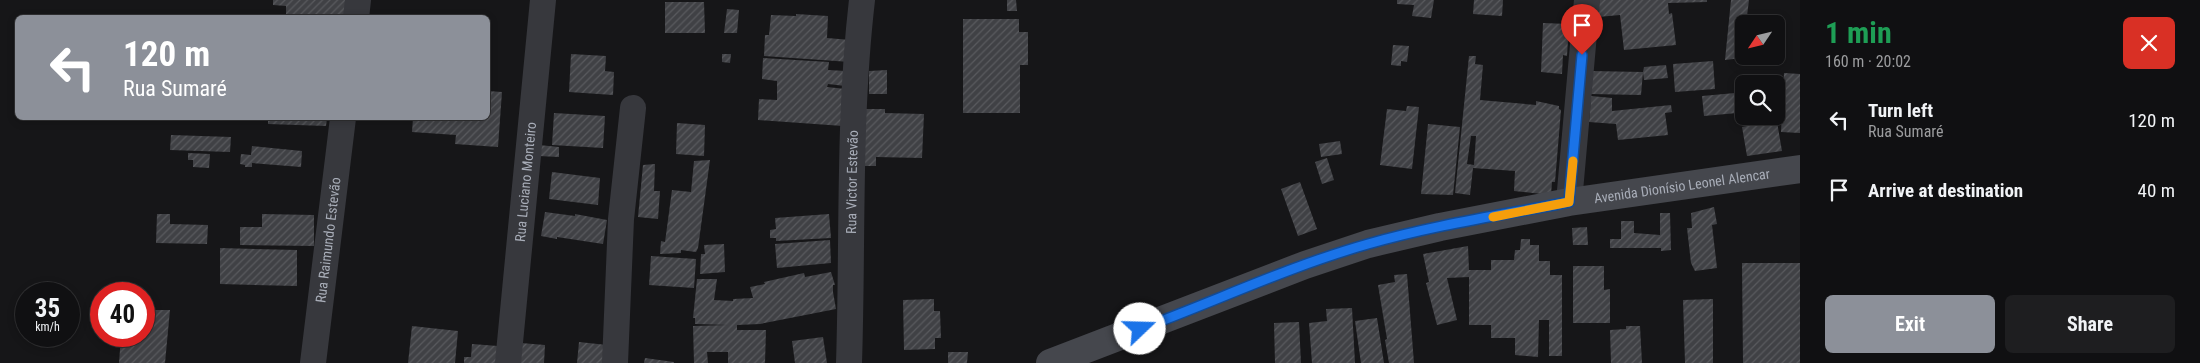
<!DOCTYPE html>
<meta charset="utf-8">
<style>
body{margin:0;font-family:"Roboto Condensed",sans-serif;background:#1e1e20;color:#f1f3f6;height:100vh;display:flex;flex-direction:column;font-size:19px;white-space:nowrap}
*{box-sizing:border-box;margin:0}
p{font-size:16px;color:#9c9d9f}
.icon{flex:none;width:28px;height:28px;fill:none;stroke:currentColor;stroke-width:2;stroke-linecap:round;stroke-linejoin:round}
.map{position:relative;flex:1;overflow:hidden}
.details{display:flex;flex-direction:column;background:#101012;width:400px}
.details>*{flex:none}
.hud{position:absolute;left:15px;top:15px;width:475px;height:105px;border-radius:8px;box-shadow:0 2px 8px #0003,0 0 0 1px #303032;background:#8c9099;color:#fff;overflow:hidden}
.needle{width:32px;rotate:235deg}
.controls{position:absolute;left:1735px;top:15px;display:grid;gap:10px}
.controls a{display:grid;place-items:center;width:50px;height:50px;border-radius:8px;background:#101012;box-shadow:0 2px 8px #0003,0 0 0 1px #303032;font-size:25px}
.speed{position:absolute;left:15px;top:282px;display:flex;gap:10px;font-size:25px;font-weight:700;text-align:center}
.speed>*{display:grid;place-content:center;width:65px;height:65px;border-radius:50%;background:#101012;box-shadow:0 2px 8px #0003,0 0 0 1px #303032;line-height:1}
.speed small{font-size:12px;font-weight:400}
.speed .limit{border:8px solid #d22;background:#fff;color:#111}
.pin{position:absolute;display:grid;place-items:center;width:42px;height:42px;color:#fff;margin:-51px -21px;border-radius:50% 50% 50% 0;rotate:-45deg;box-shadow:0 0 5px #0007}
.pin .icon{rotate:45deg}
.me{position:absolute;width:55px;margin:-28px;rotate:69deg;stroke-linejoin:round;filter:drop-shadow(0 0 4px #0008)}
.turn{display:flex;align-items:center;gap:18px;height:105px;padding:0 25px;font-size:22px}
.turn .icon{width:65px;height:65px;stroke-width:2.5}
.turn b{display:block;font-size:35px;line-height:42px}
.round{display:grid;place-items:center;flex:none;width:52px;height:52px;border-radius:8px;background:#1e1e20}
.headline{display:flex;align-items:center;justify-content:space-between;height:85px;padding:0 25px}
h1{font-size:30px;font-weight:700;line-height:38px;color:#1e9e55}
.cta{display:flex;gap:10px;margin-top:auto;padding:10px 25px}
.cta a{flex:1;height:58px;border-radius:8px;background:#8c9099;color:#fff;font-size:20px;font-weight:700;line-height:58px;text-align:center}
.cta a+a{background:#1e1e20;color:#f1f3f6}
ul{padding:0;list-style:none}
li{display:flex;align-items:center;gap:15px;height:70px;padding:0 25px}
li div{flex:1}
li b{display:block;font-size:19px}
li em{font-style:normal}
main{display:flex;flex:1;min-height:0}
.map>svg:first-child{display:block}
.building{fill:url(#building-hatch);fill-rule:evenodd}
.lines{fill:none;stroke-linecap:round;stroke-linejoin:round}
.street{stroke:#37383d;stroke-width:26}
.secondary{stroke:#45474d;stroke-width:28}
.route-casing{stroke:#114b97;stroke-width:12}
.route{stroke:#1a73e8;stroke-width:9}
.slow{stroke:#f59e0b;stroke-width:9}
.labels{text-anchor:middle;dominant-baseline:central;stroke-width:4.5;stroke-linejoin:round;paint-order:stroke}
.street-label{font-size:14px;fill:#a8adb8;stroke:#111113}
</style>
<main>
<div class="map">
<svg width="1800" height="363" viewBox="0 0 1800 363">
<defs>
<pattern id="building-hatch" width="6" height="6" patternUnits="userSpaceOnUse" patternTransform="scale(1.25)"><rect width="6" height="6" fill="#404145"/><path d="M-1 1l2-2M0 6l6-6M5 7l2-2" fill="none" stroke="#595a5e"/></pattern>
</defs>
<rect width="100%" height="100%" fill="#161618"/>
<path class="building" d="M273,0H350L349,16L286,14V6L273,5Z
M1007,0H1016L1017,11H1007Z
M1397,0H1434L1431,18L1412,16L1414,5L1397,4Z
M1474,0H1503L1502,16L1473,14Z
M1599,0H1707V2L1668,3L1669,14L1672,13L1676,45L1624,50L1620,15L1598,17Z
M1731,0H1749L1746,24H1744L1742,58L1725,60Z
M665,2H704L705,33H665Z
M727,9L739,10L737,33H724Z
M796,14L828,16L827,38L851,40L850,62L764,56L765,35H769L771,15L796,16Z
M1749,14L1774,15L1773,24H1748Z
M963,19H1019V32H1028V65H1020V113H963Z
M1543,23L1569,24L1567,56L1563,55L1562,74L1541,72Z
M1393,45L1409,46L1407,62L1401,61V66L1391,65Z
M571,54L606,56L605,71L614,72L613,95L569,92Z
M722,54H731L730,63L722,62Z
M1469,56H1476L1475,64L1483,65L1480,100L1536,105V101L1559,106V109L1561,110L1555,182H1552L1551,195L1514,191L1515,171L1473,168L1470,195L1455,193ZM1471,136H1476L1474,165L1467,164Z
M763,58L829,62L828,70L846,71L845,86L828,84L827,87L846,89L843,126L758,120L759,99L777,100V81L762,79Z
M1713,61L1715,89L1675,92L1673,64Z
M1666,65L1668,78L1644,80L1643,72L1641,95L1590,94L1591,71L1643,72L1644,67Z
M887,70V94H869V71Z
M1784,73L1800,74V133L1781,132Z
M488,91L502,92L498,147L455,144L456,135L412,132L413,118H488Z
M1735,93L1737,113L1704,116L1702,96Z
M1591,96L1612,98V111L1671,105L1672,112L1665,113L1668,135L1618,140L1616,124L1589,122Z
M1407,106L1419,107L1412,169L1380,165L1387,109L1406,111Z
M862,109H885V113L924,114L922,158L876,157V166H859Z
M554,113L605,116L603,148L552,145Z
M1746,116H1776L1782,151L1747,156L1742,127L1747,126Z
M268,118H327L326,126L268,124Z
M677,123L705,125L704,156L676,154Z
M1428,124L1460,127L1453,195L1421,194Z
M171,135L231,137L230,152L170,150Z
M1340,141L1342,154L1321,157L1319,144Z
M539,145L559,147V157L538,156Z
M252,146L302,151L301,167L252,163V167H245V165L240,164L241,154L251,155Z
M188,153L210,154L209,168L193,167V160H188Z
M1327,158L1334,180L1322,184L1315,162Z
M710,160L698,248L696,252L681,250V253L660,254L661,241L665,242L672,190L691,192L694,161Z
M655,164L654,191H660L658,219L638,217L643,165Z
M552,172L600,178L598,205L549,199Z
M1300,182L1317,229L1298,236L1281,189Z
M1714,207L1717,224L1712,225L1717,268L1695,271L1691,263L1687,228H1692L1691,213Z
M545,212L575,216V214L607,220L603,244L557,237V239L541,236Z
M1660,213H1670L1671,250L1661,251V248H1610V239H1621V221H1634V233L1660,235Z
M157,214H170V224L208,225L207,244L156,243Z
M262,214L314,215V246L240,245V227H262Z
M829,214L831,238L776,241V238H770V230L776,229L775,218Z
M1587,227L1588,245H1573L1572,228Z
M1521,239H1530V245H1539V261H1550V275H1562V356H1549V320H1539L1538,357L1515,355V338H1491V325H1469V277L1447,278L1457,320L1437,325L1426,283L1429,282L1423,254L1468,246L1469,270H1491V260H1514L1515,250H1520Z
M830,240L831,263L777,268L775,244Z
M724,244L725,272L700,274L701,254H705L704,245Z
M220,248L297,250V286L220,284Z
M651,256L696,259L694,288L649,285Z
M1742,263H1800V363H1743Z
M1573,266H1604V290L1610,289V323H1573Z
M831,272L835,285H833V292L836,309L760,324L737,325V330H766L765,363H728V352H707L708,363H694L693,326L728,325L695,324V318H693L697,279H717L714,300L733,301V299L753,298L750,287L765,284L764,282L804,273L805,277Z
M1407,274L1414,363H1389L1385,340L1387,339L1378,285L1395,282L1394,275Z
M934,299V311H940L941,338H935V349L904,350L903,300Z
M1713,299V363H1685L1683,300Z
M1352,308L1355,363H1312L1309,323L1327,321L1326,309Z
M144,310H170L165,363H119L121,336H144Z
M1377,318L1384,363H1361L1355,321Z
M1299,322L1301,363H1275L1274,323Z
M412,326L458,331L455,363H408Z
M1626,326H1640L1642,363H1611L1610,330L1626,329Z
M823,337L827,363H795L792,341Z
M579,342L607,345L605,363H577Z
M521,343L545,345L544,363H519Z
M472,344L498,346L496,363H464V357H471Z
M948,352H968L967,363H948Z
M645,358L674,362V363H644Z"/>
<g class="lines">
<g class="street">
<path d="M356,18L358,0"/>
<path d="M1569,202L1587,0"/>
<path id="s1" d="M313,363L343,118"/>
<path id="s2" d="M508,363L543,0"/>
<path d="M615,363L621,219L633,108"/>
<path id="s3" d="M849,363C853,242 848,120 862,0"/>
</g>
<path class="secondary" id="s4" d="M1050,363L1305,265L1368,244L1440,227L1569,202L1800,169"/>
</g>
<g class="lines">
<defs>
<path id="route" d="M1140,329C1216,301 1290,266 1368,244C1434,225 1502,215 1569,202L1582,55"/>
</defs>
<use href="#route" class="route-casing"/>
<use href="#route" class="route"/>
<path class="slow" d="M1493,217L1569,202L1573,161"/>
</g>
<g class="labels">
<g class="street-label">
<text stroke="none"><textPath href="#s2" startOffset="182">Rua Luciano Monteiro</textPath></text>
<text stroke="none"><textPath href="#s3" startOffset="181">Rua Victor Estevão</textPath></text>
<text stroke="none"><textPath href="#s4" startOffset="659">Avenida Dionísio Leonel Alencar</textPath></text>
<text stroke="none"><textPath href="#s1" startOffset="124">Rua Raimundo Estevão</textPath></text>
</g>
</g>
</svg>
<div class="controls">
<a><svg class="needle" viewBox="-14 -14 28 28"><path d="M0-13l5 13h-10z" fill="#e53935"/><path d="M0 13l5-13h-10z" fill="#9c9d9f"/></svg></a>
<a><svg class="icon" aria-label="search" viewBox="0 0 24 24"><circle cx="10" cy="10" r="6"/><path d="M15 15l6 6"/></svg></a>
</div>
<div class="speed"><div>35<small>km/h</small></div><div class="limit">40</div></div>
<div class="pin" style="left:1582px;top:55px;background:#d93025"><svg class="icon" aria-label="arrive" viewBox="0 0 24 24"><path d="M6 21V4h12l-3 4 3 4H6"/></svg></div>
<svg class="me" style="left:1140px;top:329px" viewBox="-20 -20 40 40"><circle r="19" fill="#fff"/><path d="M0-13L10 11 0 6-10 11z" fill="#1a73e8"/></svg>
<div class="hud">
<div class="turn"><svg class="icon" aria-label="left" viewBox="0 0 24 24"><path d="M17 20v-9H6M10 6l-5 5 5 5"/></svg><div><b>120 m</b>Rua Sumaré</div></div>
</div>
</div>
<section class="details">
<div class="headline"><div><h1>1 min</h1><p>160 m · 20:02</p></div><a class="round" style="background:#d93025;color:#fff"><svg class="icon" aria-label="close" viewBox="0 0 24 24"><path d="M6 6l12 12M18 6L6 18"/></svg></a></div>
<ul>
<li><svg class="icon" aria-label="left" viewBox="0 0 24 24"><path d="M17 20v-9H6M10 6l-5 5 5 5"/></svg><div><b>Turn left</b><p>Rua Sumaré</p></div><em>120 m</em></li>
<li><svg class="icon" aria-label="arrive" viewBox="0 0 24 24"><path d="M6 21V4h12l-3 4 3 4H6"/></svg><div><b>Arrive at destination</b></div><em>40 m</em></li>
</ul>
<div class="cta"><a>Exit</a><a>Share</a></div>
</section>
</main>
